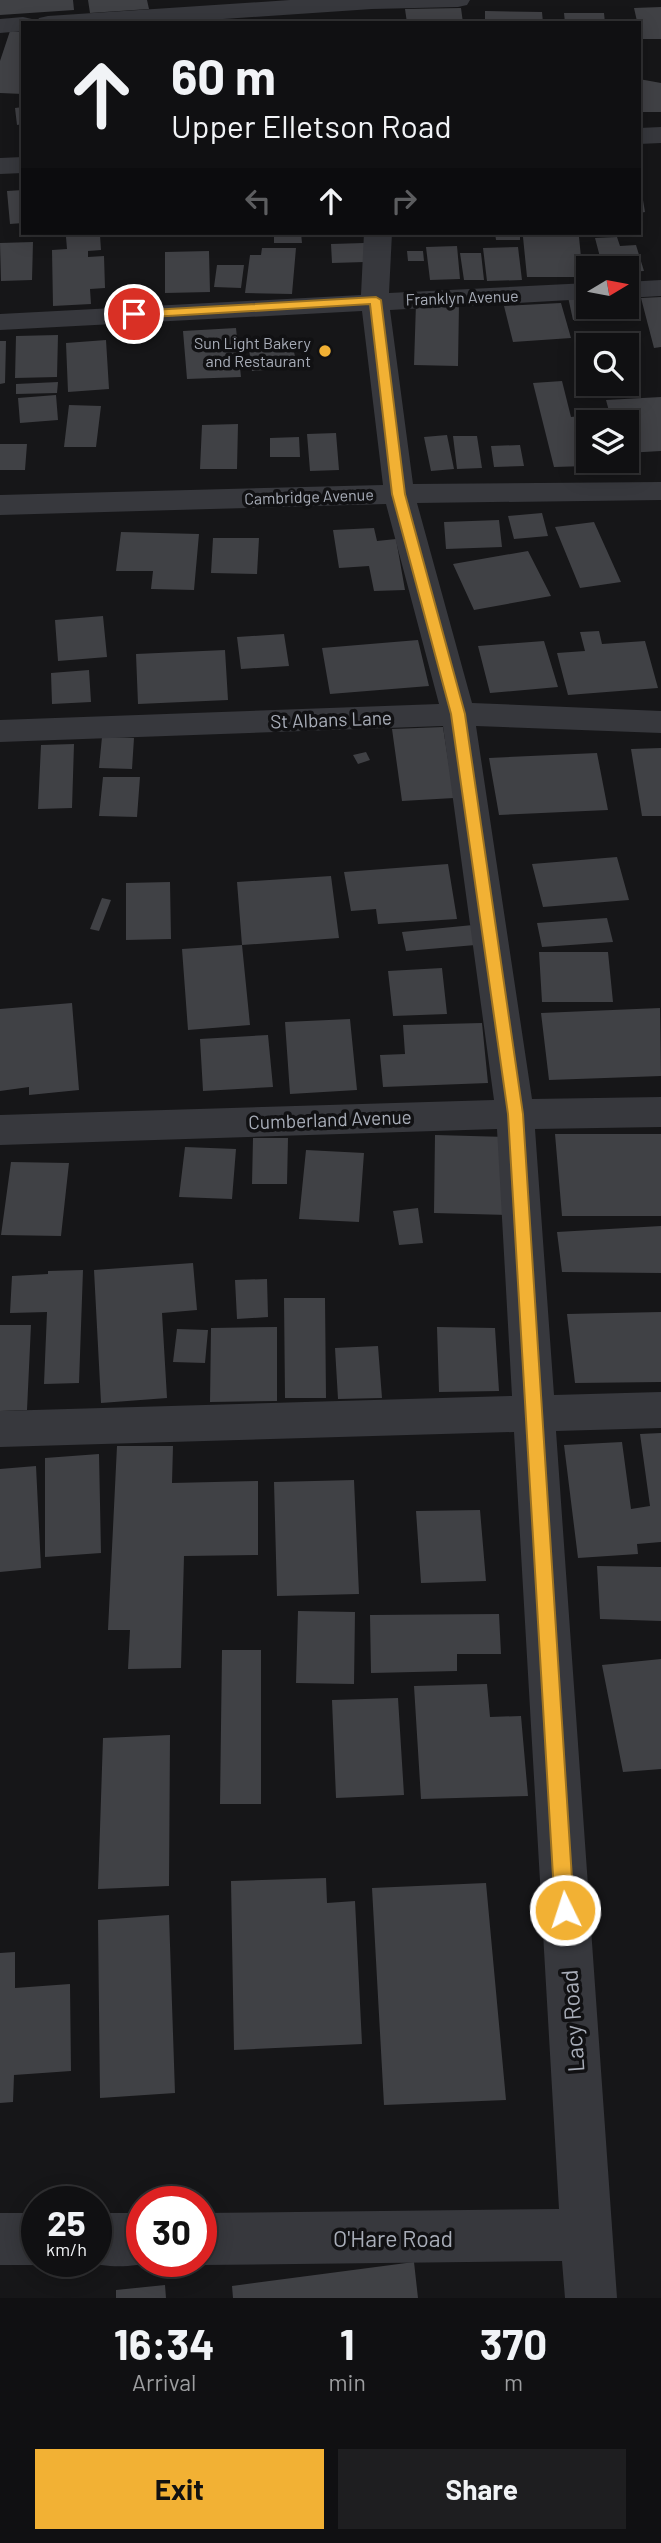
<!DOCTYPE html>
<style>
body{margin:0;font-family:Barlow,sans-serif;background:#1e1e20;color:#f1f3f6;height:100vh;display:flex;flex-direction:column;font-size:26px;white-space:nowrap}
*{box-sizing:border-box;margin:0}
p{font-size:23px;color:#9c9d9f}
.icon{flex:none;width:38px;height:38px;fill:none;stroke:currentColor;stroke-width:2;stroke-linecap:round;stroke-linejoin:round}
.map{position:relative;height:2298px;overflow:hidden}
.panel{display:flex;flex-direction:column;background:#101012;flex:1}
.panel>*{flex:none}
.guide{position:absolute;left:21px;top:21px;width:620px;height:214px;border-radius:0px;box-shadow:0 4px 18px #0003,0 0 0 2px #303032;background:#101012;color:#f1f3f6;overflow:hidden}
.needle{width:46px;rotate:80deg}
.controls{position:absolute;left:576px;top:256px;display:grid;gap:14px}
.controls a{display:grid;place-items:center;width:63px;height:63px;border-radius:0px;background:#101012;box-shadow:0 4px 18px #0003,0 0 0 2px #303032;font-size:35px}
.speed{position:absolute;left:21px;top:2186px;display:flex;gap:14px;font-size:35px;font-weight:700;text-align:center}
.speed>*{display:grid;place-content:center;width:91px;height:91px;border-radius:50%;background:#101012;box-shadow:0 4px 18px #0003,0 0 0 2px #303032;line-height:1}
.speed small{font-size:18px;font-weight:400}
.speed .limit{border:10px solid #d22;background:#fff;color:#111}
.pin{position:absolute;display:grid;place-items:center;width:60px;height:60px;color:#fff;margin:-30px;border:4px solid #fff;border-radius:50%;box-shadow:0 2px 7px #0007}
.me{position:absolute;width:77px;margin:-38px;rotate:356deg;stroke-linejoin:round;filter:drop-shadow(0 0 5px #0008)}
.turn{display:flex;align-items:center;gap:24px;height:147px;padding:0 35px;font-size:32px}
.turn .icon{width:91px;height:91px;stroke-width:2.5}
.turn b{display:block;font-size:49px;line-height:60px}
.lanes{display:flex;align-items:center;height:66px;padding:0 35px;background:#0003;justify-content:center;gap:35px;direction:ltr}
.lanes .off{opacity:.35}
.eta{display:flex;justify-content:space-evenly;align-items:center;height:119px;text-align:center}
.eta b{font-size:42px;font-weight:700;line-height:49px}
.cta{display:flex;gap:14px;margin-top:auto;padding:14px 35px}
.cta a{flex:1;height:80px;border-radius:0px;background:#f2b134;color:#111;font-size:28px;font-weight:700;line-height:80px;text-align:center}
.cta a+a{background:#1e1e20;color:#f1f3f6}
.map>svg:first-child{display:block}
.building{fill:#404145}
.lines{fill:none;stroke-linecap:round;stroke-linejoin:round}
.minor{fill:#37383d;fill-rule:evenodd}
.route{fill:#f2b134;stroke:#9d7322;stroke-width:2}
.poi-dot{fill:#f2b134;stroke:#111113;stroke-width:2.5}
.labels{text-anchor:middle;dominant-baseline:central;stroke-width:7;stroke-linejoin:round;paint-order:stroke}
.far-street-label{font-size:16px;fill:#a8adb8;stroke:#111113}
.far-poi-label{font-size:16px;fill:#a8adb8;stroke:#111113;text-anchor:end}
.street-label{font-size:19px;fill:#a8adb8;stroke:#111113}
.near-street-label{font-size:23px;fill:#a8adb8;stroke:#111113}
</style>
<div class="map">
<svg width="661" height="2298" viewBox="0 0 661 2298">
<rect width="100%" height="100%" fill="#161618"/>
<path class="building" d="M0,0H73L74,10L0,15Z
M88,0H147L149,9L90,13Z
M661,7V39H641L634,8Z
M461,8L463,23H407L405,9Z
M485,11L542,12L543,23H485Z
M564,13H604L605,23H565Z
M10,31L23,32V94L0,93V61Z
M639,79L661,83V112H642V106H639Z
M23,107V124L17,125L15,108Z
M639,182H640L645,212L639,213Z
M23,190V223L10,224L7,191Z
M274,233H301L302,243H274Z
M495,233H520V240H496Z
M100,235L101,250L88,251V257L104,256L105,288L90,289L91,304L53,306L52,250L67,249L66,237Z
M523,237H579L583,277H527Z
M617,237L620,246L636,245L644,271L626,272V268H587L584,258L600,257L595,238Z
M33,242L32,280L1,281L0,243Z
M364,243L365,262L332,263L331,244Z
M457,246L460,279L430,280L426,247Z
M518,247L522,280L487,281L483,248Z
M262,248H296L292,294L245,293L250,255H261Z
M209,251L210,292L165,293V252Z
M407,251H423L424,261H408Z
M460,253H481L484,280H464Z
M217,265H244L241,288L214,287Z
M568,297H588V306H623L626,318L573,320Z
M661,297V347L654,348L641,298Z
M626,299H636L641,321H631Z
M416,303L459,304L458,366L414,365Z
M561,303L571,338L513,342L504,306Z
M236,328L241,377L187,379L183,331Z
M58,335L57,377L15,378L16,336Z
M106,340L109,389L68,392L66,343Z
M0,341H6L5,383L0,384Z
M293,346L297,368L252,371L249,349Z
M562,381L571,417L590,415L592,422H588V434H578L586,466L554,467L533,383Z
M58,382L57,393L16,394V384Z
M56,395L58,420L20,423L18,398Z
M661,397V451L626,453V422H612L606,400Z
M69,405L101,406L96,447H64Z
M238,424L237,469H200L202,425Z
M336,433L339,470L310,471L307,434Z
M447,435L454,469L431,471L424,437Z
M453,436H477L482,468L457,469Z
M299,437L300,457H270V438Z
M0,444H27L25,470H0Z
M520,445L524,466L494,467L491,446Z
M542,513L548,536L514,539L508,516Z
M499,520L502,547L446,549L444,522Z
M594,522L621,582L580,588L555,527Z
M374,528L377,541L396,539L405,590L374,591L369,566L339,568L333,530Z
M121,532L199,534L194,590L151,589L153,571H116Z
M213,538H259L257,574L211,573Z
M528,551L551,596L474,610L453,564Z
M103,616L107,657L58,661L55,620Z
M599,631L602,644L645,641L658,688L568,695L557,653L585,651L580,632Z
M284,634L289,666L241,669L237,637Z
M418,640L429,686L330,694L322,648Z
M544,641L558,687L490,693L478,646Z
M225,650L228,700L138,704L136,654Z
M89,670L91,702L52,704L51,673Z
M443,727L454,798L402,801L392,729Z
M102,737L134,738L132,769L99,768Z
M74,744L72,808L38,809L41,745Z
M661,748V816H642L631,749Z
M366,752L370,760L358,764L353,755Z
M597,753L608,810L499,815L489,758Z
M103,777H140L137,817L99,816Z
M617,857L629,900L543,907L532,864Z
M448,864L457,919L378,924L376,909L351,911L344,872Z
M331,876L339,938L242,945L237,882Z
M170,882L171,939L126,940V883Z
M102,898L111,900L99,931L90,929Z
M607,918L613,942L542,947L537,923Z
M483,924L487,944L406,951L402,932Z
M242,945L250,1025L188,1030L182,949Z
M539,952H608L613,1002H542Z
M442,968L447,1014L393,1016L388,971Z
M72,1003L79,1090L29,1095V1087L0,1091V1009Z
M660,1008L661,1076L549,1080L541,1013Z
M350,1019L357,1090L290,1094L285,1022Z
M482,1023L488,1083L383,1087L380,1055L405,1054L403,1025Z
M268,1035L273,1087L203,1091L200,1039Z
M555,1134H661V1216H562Z
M435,1135L507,1137L508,1215L434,1213Z
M253,1138H288L287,1184H252Z
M185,1147L236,1149L232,1199L179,1197Z
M306,1150L364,1153L359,1222L299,1219Z
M11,1162L69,1163L61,1236L1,1235Z
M418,1208L423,1243L399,1245L393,1211Z
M661,1226V1273L562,1272L557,1232Z
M193,1263L197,1310L162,1313L167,1398L101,1403L94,1270Z
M83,1270L79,1383L44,1384L47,1312L10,1313L12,1276L48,1274V1271Z
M267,1279L268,1317L237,1319L235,1280Z
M284,1298H325L326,1398H285Z
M661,1312V1382L575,1383L567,1314Z
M0,1325H31L27,1410L0,1411Z
M277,1327V1401L210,1402L211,1328Z
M437,1327L495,1328L499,1391L439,1392Z
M177,1329L208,1330L205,1363L173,1362Z
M378,1346L382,1398L338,1399L335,1348Z
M661,1433V1542L637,1544L638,1554L578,1558L564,1445L622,1442L631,1509L650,1506L640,1434Z
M117,1446H173L172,1483L258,1481V1555L184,1556L181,1668L128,1669L130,1630H108Z
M99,1454L101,1553L45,1557V1458Z
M36,1466L41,1568L0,1572V1469Z
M354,1480L359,1594L277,1596L274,1482Z
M480,1510L486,1581L421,1583L416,1511Z
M597,1566L661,1567V1621L600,1619Z
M298,1611L355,1612L354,1684L296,1683Z
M499,1614L501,1654H457V1671L371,1673L370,1615Z
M222,1650H261V1804H220Z
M661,1659V1769L623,1772L602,1665Z
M487,1684L490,1717L521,1716L528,1796L421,1799L414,1686Z
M398,1698L404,1795L336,1798L332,1700Z
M170,1735L169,1886L98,1889L103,1738Z
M326,1878L327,1903L355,1901L362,2044L234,2050L231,1881Z
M486,1883L506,2100L384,2105L372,1888Z
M169,1915L175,2093L100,2098L98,1920Z
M15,1952V1988L70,1984L71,2071L14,2075L13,2102L0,2103V1953Z
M414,2262L418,2298H233L232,2286Z
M165,2285L166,2298H116V2290Z"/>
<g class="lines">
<path class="minor" d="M290,0H470L467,5L458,7L372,9L165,23H36L39,18L48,16Z
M23,17L32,19L34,23H23V31L0,33V19Z
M661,127V143L639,144V128Z
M23,157V173L0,174V158Z
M364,233H392L389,293L588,283V299L390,310L413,484L661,482V500L417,503L472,703L661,711V733L476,726L532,1099L661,1097V1127L535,1129L554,1395L661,1392V1428L556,1431L617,2298H565L562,2261L201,2265L191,2261H201V2213L559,2209L514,1432L0,1447V1411L512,1396L497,1129L0,1145V1115L494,1100L443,726L0,742V720L439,704L386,504L0,515V495L383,485L362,311L0,330V314L361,295Z
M661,280V296L626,298V282Z
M0,2213H37V2261H47L37,2265H0Z
M96,2213H142V2261H152C134,2268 104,2268 86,2261H96Z"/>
</g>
<path class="route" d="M376,297L381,300L405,494L465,714L523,1114L574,1910L572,1917L565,1920L558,1917L555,1910L508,1114L451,714L392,494L370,304L134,318L128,314L134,311Z"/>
<circle class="poi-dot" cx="325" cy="351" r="7"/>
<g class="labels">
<g class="far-street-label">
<text transform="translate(462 297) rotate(-2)">Franklyn Avenue</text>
<text transform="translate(309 496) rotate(-2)">Cambridge Avenue</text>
</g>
<g class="far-poi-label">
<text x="311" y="342">Sun Light Bakery<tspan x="311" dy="18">and Restaurant</tspan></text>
</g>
<g class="street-label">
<text transform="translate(331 719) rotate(-2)">St Albans Lane</text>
<text transform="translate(330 1119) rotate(-2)">Cumberland Avenue</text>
</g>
<g class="near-street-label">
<text transform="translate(572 2021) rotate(-94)">Lacy Road</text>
<text x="393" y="2238">O'Hare Road</text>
</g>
</g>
</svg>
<div class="controls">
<a><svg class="needle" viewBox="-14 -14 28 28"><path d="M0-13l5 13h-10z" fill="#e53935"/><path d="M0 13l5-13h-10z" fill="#9c9d9f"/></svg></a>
<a><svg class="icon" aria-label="search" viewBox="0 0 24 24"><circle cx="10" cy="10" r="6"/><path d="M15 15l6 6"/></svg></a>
<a><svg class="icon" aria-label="layers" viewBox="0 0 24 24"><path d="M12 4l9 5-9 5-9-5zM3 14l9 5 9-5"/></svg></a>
</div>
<div class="speed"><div>25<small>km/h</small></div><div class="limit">30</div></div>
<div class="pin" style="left:134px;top:314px;background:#d93025"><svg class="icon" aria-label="arrive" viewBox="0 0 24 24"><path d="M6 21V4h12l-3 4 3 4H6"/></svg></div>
<svg class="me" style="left:565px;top:1910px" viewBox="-20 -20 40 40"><circle r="17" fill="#f2b134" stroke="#fff" stroke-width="3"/><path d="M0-11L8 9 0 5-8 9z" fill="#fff"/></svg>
<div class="guide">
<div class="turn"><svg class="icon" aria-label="ahead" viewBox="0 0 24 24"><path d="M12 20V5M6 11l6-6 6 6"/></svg><div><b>60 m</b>Upper Elletson Road</div></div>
<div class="lanes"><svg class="icon off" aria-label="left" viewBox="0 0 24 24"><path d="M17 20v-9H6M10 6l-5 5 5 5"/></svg><svg class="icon" aria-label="ahead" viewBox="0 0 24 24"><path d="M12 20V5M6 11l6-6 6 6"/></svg><svg class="icon off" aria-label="right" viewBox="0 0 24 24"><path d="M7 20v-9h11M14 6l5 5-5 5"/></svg></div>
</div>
</div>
<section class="panel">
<div class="eta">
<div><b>16:34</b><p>Arrival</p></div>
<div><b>1</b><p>min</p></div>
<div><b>370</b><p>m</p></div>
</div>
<div class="cta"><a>Exit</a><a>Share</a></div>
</section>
